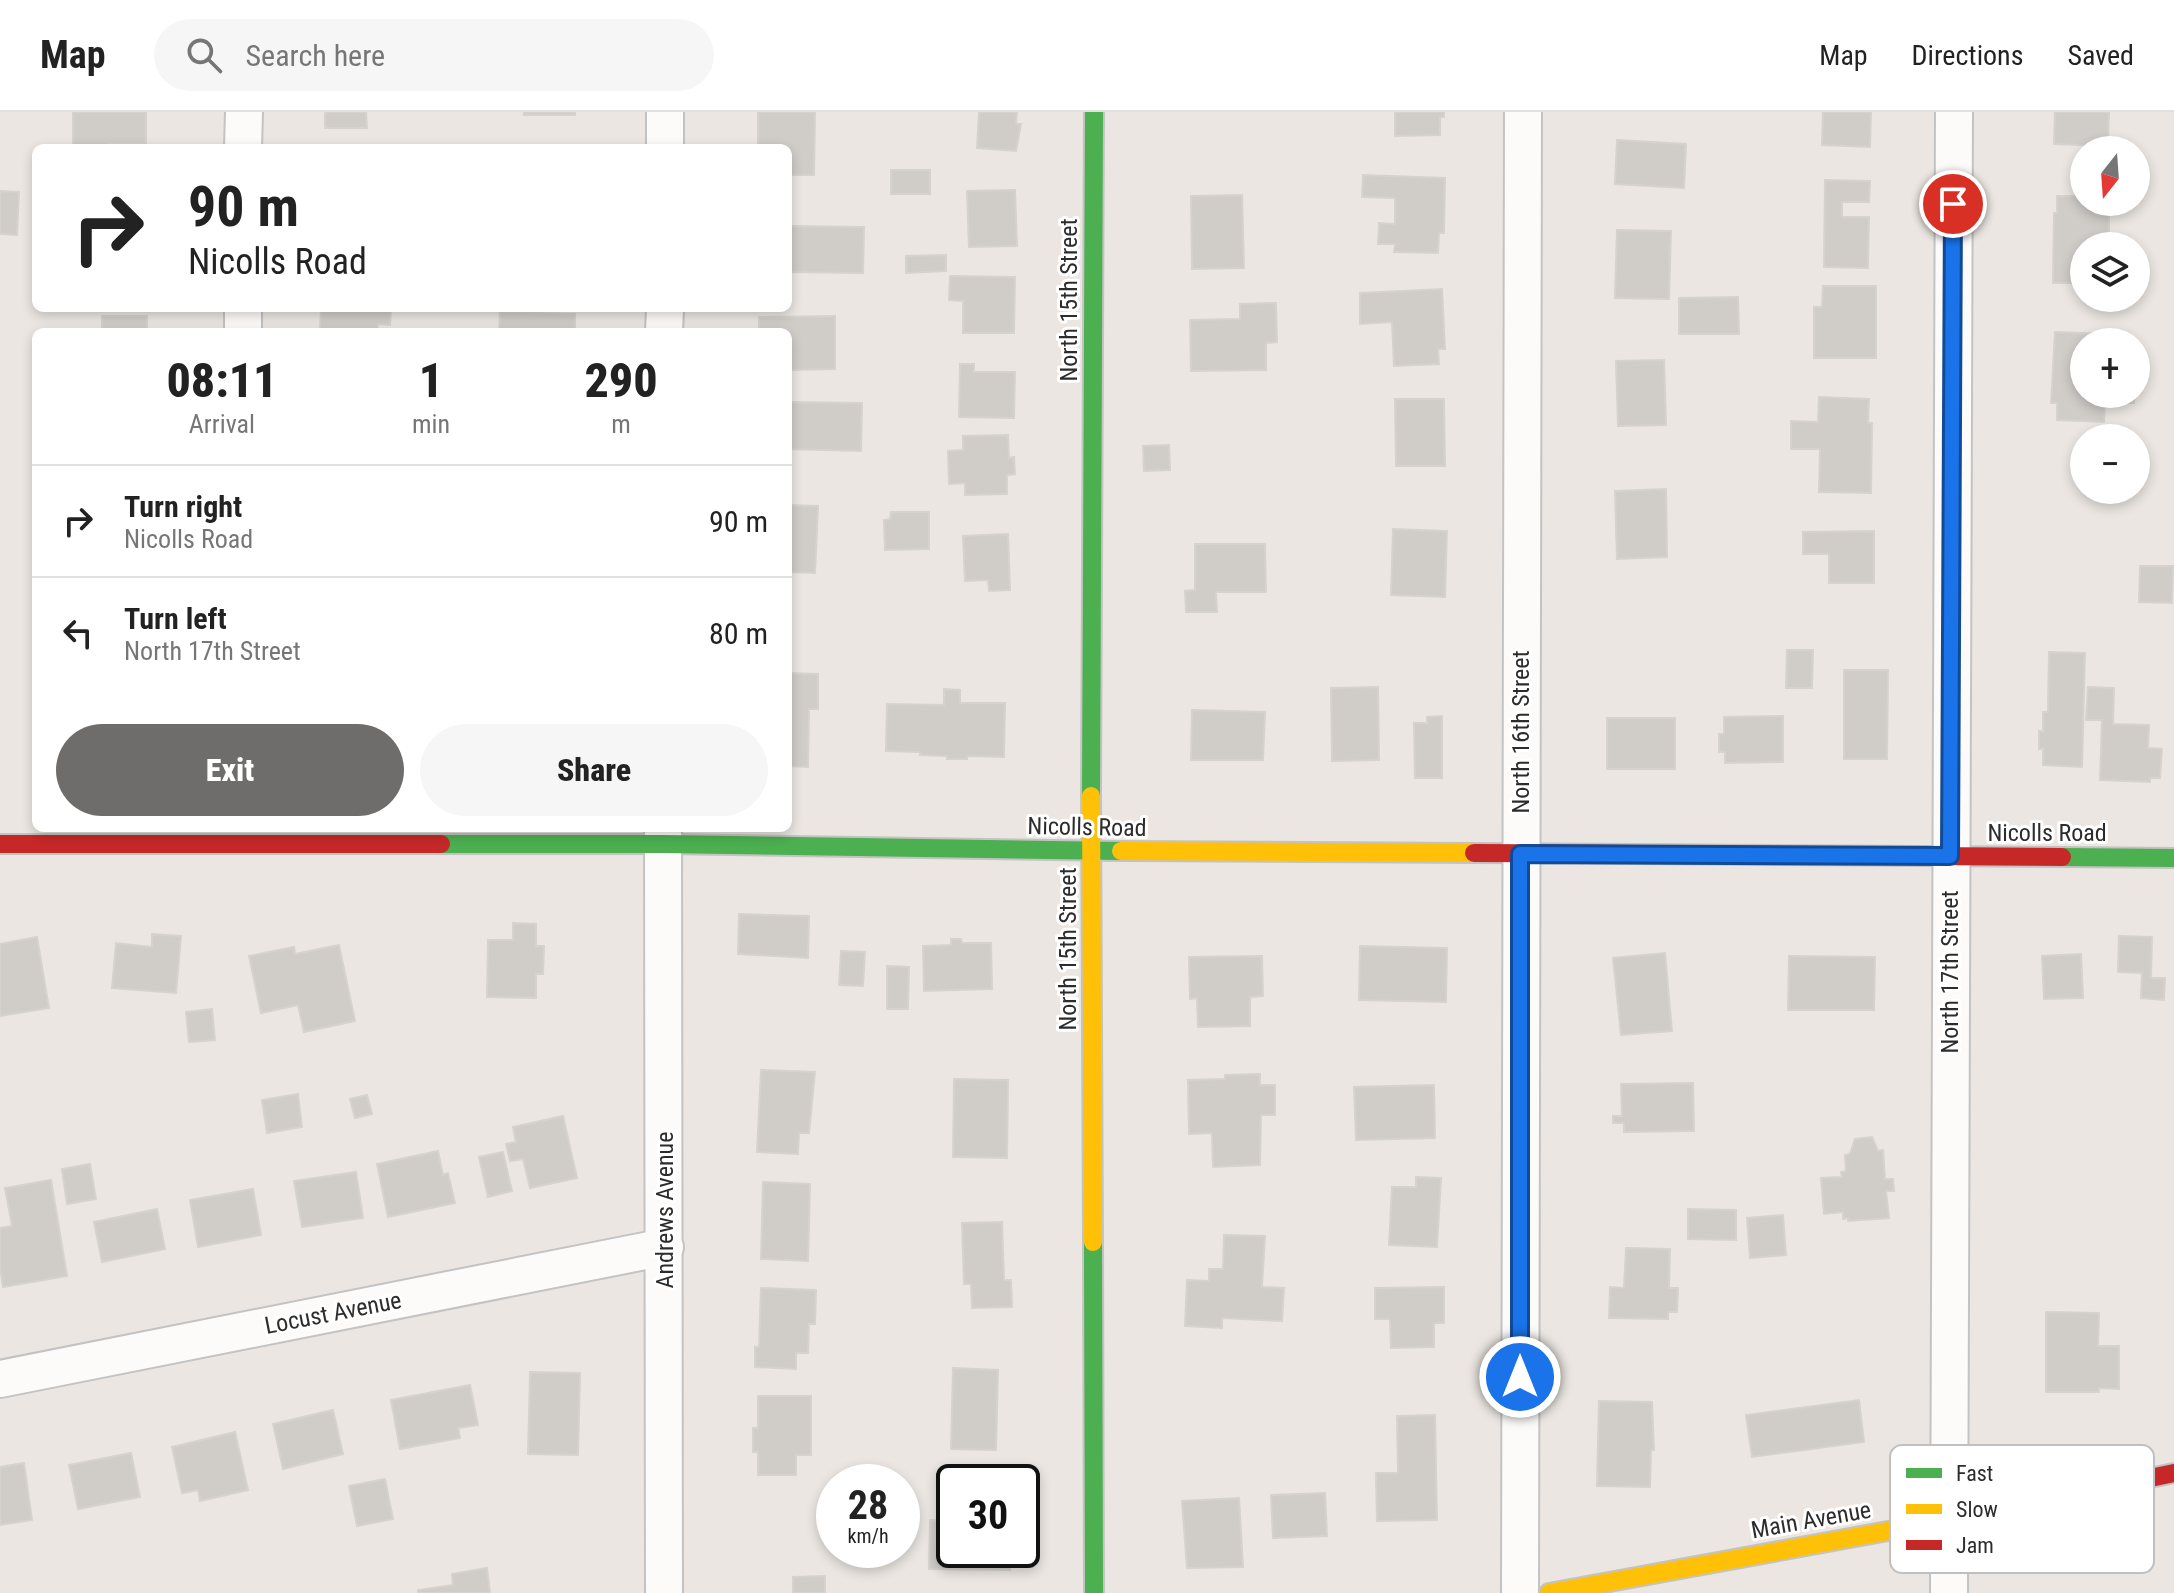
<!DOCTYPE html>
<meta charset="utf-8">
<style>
body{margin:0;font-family:"Roboto Condensed",sans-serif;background:#f6f6f6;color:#222;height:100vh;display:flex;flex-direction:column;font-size:30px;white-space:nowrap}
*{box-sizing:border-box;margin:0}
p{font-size:26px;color:#767676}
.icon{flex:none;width:44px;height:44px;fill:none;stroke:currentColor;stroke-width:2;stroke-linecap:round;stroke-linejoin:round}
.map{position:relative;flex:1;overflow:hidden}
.drawer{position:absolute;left:32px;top:216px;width:760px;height:504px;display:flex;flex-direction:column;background:#fff;border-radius:12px;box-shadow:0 4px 12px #0003}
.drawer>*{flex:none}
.hud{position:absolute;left:32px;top:32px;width:760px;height:168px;border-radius:12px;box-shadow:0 4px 12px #0003;background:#fff;color:#222;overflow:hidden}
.needle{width:52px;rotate:197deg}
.buttons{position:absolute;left:2070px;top:24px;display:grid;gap:16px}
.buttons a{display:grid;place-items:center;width:80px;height:80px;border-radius:50%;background:#fff;box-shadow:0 4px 12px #0003;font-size:40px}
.speed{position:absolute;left:816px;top:1352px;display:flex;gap:16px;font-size:40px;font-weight:700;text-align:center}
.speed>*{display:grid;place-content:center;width:104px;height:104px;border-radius:50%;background:#fff;box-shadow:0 4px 12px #0003;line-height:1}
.speed small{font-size:20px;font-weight:400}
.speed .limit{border:4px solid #111;border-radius:12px;background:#fff;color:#111}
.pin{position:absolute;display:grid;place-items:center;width:68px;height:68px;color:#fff;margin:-34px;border:4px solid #fff;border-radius:50%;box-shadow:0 2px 8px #0007}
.me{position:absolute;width:88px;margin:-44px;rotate:0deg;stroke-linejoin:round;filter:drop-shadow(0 0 6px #0008)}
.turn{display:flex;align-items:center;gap:28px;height:168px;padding:0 24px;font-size:36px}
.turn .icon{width:104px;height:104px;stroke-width:2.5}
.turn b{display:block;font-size:56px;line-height:68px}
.eta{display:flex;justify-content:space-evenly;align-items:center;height:136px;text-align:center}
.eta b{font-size:48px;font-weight:800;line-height:56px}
.action{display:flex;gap:16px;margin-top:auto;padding:16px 24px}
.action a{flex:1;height:92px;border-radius:48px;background:#6f6d6b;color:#fff;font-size:32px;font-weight:800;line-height:92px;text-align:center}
.action a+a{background:#f6f6f6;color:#222}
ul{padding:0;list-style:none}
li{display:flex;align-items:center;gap:24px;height:112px;padding:0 24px;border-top:2px solid #e0e0e0}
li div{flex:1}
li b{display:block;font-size:30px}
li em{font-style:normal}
header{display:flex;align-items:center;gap:48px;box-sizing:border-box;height:112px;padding:0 40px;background:#fff;border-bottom:2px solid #e0e0e0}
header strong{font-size:38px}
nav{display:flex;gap:44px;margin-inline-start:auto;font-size:28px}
.search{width:560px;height:72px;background:#f6f6f6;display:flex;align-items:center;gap:20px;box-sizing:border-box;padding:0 28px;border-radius:44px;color:#767676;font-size:30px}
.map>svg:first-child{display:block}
.building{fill:#d0ccc8;stroke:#d6d2cd;stroke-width:2}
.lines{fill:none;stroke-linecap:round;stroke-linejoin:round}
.street-casing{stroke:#c4c3c3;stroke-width:40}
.fast-casing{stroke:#c4c3c3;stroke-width:22}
.slow-casing{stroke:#c4c3c3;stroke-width:22}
.jam-casing{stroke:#c4c3c3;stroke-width:22}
.street{stroke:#fcfbfa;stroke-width:36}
.fast{stroke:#4caf50;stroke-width:18}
.slow{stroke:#ffc107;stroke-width:18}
.jam{stroke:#c62828;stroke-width:18}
.route-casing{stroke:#114b97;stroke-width:20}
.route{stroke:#1a73e8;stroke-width:14}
.labels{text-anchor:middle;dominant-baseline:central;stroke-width:6;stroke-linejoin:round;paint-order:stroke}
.street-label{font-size:24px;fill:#2c2c2c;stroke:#fff}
.key{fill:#fff;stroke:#c0c0c0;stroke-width:2}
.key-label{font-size:22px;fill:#2c2c2c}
</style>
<header>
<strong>Map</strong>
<div class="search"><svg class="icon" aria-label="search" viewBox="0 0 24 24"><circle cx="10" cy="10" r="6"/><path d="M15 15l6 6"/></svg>Search here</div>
<nav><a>Map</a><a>Directions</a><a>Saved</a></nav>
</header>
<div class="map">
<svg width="2174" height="1481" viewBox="0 0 2174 1481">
<rect width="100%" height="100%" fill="#ebe6e1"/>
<path class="building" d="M73,0H146V32H108V36H73Z
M325,0H366L367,16H325Z
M524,0H575V3H524Z
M758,0H815L814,63H788V36H758Z
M979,0H1017L1016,12H1021L1016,39L977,36Z
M1395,0H1444V5H1440V23L1395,24Z
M1823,0H1871L1870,35L1822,33Z
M2055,0H2109L2108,34L2054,32Z
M1617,28L1686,32L1684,76L1615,72Z
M891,58H930V82H891Z
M1363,63L1445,66L1444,121H1439L1438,141L1394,140L1395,132H1378L1379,111L1395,112V86L1362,85Z
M1825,68L1870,69L1869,90H1842V105H1869L1868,156L1824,155Z
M1015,78L1017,134L969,135L967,79Z
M0,79L19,80L17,123L0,122Z
M1242,83L1244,156L1192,157L1191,84Z
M2057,84H2084V90H2105V102L2109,101V134H2084V171H2053L2054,101H2057Z
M788,114L864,115L863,161L788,160Z
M1617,118L1671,119L1669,187L1615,186Z
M946,143V159L906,161V144Z
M950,164L1015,165L1014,221H963V189L949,188Z
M1823,174H1876V246H1814V195H1822Z
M1442,177L1445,237H1438L1439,252L1394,254L1392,210L1360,212V181Z
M1738,185L1739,222H1679V186Z
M1276,191L1277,230L1266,231V258L1191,259L1190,208L1240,207V192Z
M321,196H391L390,213L378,212L377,220H320Z
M500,200L575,202V220H499Z
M102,204H147V220H102Z
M835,204V257L788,258V220H759V205Z
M2055,220L2111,222V230H2084V282H2134V291L2105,290L2104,310L2057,308V291H2051Z
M1664,248L1666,313L1618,314L1616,249Z
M960,252H974V260H1015L1014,306L959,305Z
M1819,285L1869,287L1868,311H1872L1871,381L1819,380L1820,337H1791V309L1818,310Z
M1395,287H1444L1445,354H1396Z
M788,290L862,291L861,339L788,337Z
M1008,323L1009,346L1014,345L1015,362L1007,363V382L965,383V371L949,372L948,339L963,338V324Z
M1169,333L1170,358L1144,359L1143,334Z
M1666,377L1667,445L1617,447L1615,379Z
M788,393L818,394L815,461L788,460Z
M891,400H929V437L885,438L884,408L890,407Z
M1393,417L1447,419L1445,485L1391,483Z
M1874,419V471H1829V442H1803V420Z
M1008,422L1010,478L989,479L988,468L965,469L963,424Z
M1195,432H1265L1266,480H1216L1217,500H1186L1185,479L1195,478Z
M2140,454H2173L2172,491L2139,490Z
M1787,538H1813L1812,576H1786Z
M2049,540L2085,541L2082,655L2043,653V637H2039V619H2043V600H2048Z
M1844,558H1888L1887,647H1844Z
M788,561L818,562V597H809L808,655L788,654Z
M1378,575L1379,648L1332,649L1331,576Z
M2088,575L2114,576L2113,612L2149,613L2148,636L2162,637L2160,666H2150V670L2100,668L2102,608H2086Z
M944,577L960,578V591H1005L1004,645L967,644V647H947V644L920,643V640L886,639L887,592L944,593Z
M1192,598L1265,600L1263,648H1191Z
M1442,604V666H1415L1414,611H1427V605Z
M1783,604V650L1725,651V640H1719V622H1724V605Z
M1607,606H1675V657H1607Z
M739,802L809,804L808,846L738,842Z
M513,811L536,812V834H544L543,862H536V886L487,885L488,828H513Z
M152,822L181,824L176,881L112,876L116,831L152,835Z
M2119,824L2152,825L2151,866H2165L2164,888L2141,886L2142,861L2118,860Z
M37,825L49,896L0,904V832Z
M951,827H961L962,831H991L992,877L924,879L923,834L951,833Z
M339,833L355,909L304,920L298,893L261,901L249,844L294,835L295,842Z
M1360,834L1447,836L1446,890L1359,888Z
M841,839L865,840L863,874L839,873Z
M1665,841L1672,919L1621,923L1613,846Z
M2081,842L2083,886L2044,887L2042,844Z
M1262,844L1263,884L1250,885V914L1198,915L1197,886L1190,887L1189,845Z
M1789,844L1875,845L1874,898H1788Z
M887,854L909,855L908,897H887Z
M212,897L215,928L189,930L186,900Z
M761,958L815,960L809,1021H799L798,1042L757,1040Z
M1260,962V973H1275V1003H1261L1260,1053L1213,1055L1212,1021L1189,1022L1188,968L1225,967V963Z
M954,967L1008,968L1007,1046L953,1045Z
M1693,971L1694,1019L1624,1020V1011H1613V1004H1622L1621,972Z
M1434,973L1435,1026L1356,1028L1354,975Z
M298,982L302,1015L267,1021L262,988Z
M367,983L372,1002L355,1006L350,987Z
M563,1004L577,1066L530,1076L523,1047L510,1049L506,1032L516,1030L513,1015Z
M1872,1025L1878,1039L1883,1038L1885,1067H1893L1894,1079H1886L1889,1106L1848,1109V1106L1843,1107V1100L1824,1102L1821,1066L1842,1065L1841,1060L1846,1059L1845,1043L1850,1042L1855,1027Z
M438,1039L443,1063L448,1061L455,1091L388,1105L377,1052Z
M503,1040L512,1079L488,1085L479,1045Z
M90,1052L96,1087L67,1092L62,1057Z
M356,1060L363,1106L302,1115L294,1069Z
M1416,1065L1441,1066L1437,1135L1389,1133L1392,1075H1416Z
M51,1068L67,1164L3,1175L0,1155V1116L12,1114L5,1076Z
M763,1070L810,1072L808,1149L761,1147Z
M253,1077L261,1123L198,1135L190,1088Z
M157,1097L165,1137L102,1150L94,1110Z
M1688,1097L1736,1098V1128L1688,1127Z
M1783,1103L1786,1143L1750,1146L1747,1106Z
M1002,1110L1004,1168H1011L1012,1195L972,1196L971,1172H964L962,1111Z
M1224,1123L1265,1124L1262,1175L1284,1176L1282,1209L1222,1206V1216L1185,1214L1187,1168L1209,1169V1157H1223Z
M1626,1136L1670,1137L1669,1176H1678L1677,1200H1668V1207L1609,1206L1610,1175L1624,1176Z
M1444,1175V1211H1434V1235L1391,1236L1390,1207H1375V1176Z
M761,1176L816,1178L815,1212H809L808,1241H796V1257L755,1255V1235H759Z
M2046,1200L2099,1201L2098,1234H2119V1277L2099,1276V1280H2046Z
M953,1256L998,1258L996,1338L951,1337Z
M530,1260L580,1261L578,1343L528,1342Z
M470,1273L478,1313L458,1316L460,1326L400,1337L391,1288Z
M758,1284H811V1343H796V1363H758V1340H753V1316H758Z
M1859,1288L1864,1330L1752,1345L1746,1303Z
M1599,1289L1652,1290L1654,1338H1651L1650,1375L1597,1374Z
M333,1298L343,1342L283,1357L273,1312Z
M1435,1303L1437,1408L1377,1409L1376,1361H1398L1397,1304Z
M235,1320L248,1378L200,1389L198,1378L182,1381L172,1335Z
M131,1341L140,1385L78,1397L69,1353Z
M24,1351L32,1408L0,1413V1355Z
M385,1367L393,1407L357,1414L349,1374Z
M1325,1381L1327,1424L1273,1426L1271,1383Z
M1239,1386L1243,1455L1187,1456L1182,1389Z
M930,1408L954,1409V1438H1010V1458L929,1457Z
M487,1456L490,1481H418V1478L453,1473L452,1462Z
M825,1464V1481H793V1465Z"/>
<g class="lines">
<defs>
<path id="street" d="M243,36L244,0
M665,36V0
M243,220V196
M664,220L665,196
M663,716L664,1481
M0,1267L665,1135
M1520,1481L1523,0
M1949,1481L1954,0"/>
<path id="fast" d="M1091,684L1094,0
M441,732H663L1121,739
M2062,745L2174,746
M1093,1130L1094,1481"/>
<path id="slow" d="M1091,684L1093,1130
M1121,739L1474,741
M1549,1481L1921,1413"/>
<path id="jam" d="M0,732H441
M1474,741L2062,745
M1921,1413L2174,1361"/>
</defs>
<use href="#street" class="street-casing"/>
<use href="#fast" class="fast-casing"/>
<use href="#slow" class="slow-casing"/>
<use href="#jam" class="jam-casing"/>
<use href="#street" class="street"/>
<use href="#fast" class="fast"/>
<use href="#slow" class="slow"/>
<use href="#jam" class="jam"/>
</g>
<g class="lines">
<defs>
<path id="route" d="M1520,1265V742L1950,744L1953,92"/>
</defs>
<use href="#route" class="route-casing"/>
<use href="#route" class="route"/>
</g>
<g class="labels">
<g class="street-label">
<text transform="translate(1069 188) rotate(-90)">North 15th Street</text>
<text transform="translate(1521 620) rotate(-90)">North 16th Street</text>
<text transform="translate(1087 715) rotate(1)">Nicolls Road</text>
<text x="2047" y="721">Nicolls Road</text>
<text transform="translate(1068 837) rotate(-90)">North 15th Street</text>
<text transform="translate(1950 860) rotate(-90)">North 17th Street</text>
<text transform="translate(665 1098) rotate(-90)">Andrews Avenue</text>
<text transform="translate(333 1201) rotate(-11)">Locust Avenue</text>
<text transform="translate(1811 1408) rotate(-10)">Main Avenue</text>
</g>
</g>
<rect x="1890" y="1333" width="264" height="128" rx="12" class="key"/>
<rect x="1906" y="1356" width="36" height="10" fill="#4caf50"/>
<rect x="1906" y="1392" width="36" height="10" fill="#ffc107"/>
<rect x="1906" y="1428" width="36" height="10" fill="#c62828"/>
<g class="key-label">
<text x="1956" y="1369">Fast</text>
<text x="1956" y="1405">Slow</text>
<text x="1956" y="1441">Jam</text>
</g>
</svg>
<div class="buttons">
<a><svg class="needle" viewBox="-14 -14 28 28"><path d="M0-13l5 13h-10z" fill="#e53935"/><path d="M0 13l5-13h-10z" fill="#767676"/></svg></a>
<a><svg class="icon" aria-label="layers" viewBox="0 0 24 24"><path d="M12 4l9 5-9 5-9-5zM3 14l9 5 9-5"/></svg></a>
<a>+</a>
<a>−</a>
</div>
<div class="speed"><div>28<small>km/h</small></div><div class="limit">30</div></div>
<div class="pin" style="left:1953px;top:92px;background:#d93025"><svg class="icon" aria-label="arrive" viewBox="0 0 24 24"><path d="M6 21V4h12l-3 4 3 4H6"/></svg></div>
<svg class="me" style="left:1520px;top:1265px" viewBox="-20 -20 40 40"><circle r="17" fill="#1a73e8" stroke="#fff" stroke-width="3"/><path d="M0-11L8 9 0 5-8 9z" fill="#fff"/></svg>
<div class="hud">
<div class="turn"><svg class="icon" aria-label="right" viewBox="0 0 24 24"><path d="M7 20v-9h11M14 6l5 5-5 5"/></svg><div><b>90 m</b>Nicolls Road</div></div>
</div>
<section class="drawer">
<div class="eta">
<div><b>08:11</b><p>Arrival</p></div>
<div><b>1</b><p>min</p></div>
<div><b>290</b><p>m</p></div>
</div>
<ul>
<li><svg class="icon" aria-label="right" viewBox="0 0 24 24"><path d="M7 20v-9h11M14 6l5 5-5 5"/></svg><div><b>Turn right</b><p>Nicolls Road</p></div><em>90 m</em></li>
<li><svg class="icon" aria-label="left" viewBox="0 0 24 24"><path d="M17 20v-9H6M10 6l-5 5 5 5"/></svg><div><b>Turn left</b><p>North 17th Street</p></div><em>80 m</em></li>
</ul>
<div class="action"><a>Exit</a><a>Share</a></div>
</section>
</div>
